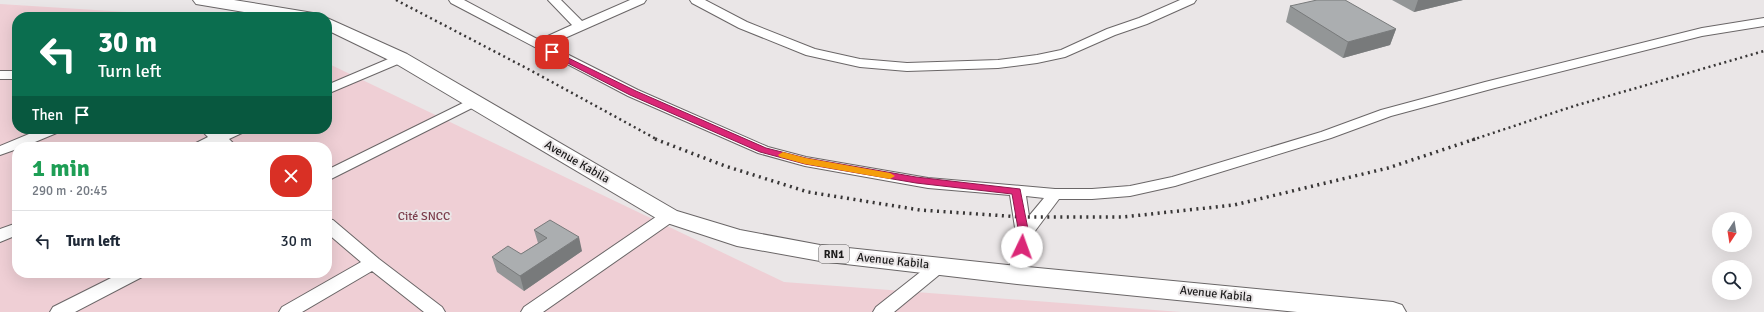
<!DOCTYPE html>
<meta charset="utf-8">
<style>
body{margin:0;font-family:Signika,sans-serif;background:#f2f2f3;color:#1f2937;height:100vh;display:flex;flex-direction:column;font-size:15px;white-space:nowrap}
*{box-sizing:border-box;margin:0}
p{font-size:13px;color:#747a83}
.icon{flex:none;width:22px;height:22px;fill:none;stroke:currentColor;stroke-width:2;stroke-linecap:round;stroke-linejoin:round}
.map{position:relative;flex:1;overflow:hidden}
.side{position:absolute;left:12px;top:142px;width:320px;height:136px;display:flex;flex-direction:column;background:#fff;border-radius:16px;box-shadow:0 4px 16px #0002}
.side>*{flex:none}
.banner{position:absolute;left:12px;top:12px;width:320px;height:122px;border-radius:16px;box-shadow:0 4px 16px #0002;background:#0b6e4f;color:#fff;overflow:hidden}
.needle{width:26px;rotate:192deg}
.buttons{position:absolute;left:1712px;top:212px;display:grid;gap:8px}
.buttons a{display:grid;place-items:center;width:40px;height:40px;border-radius:50%;background:#fff;box-shadow:0 4px 16px #0002;font-size:20px}
.pin{position:absolute;display:grid;place-items:center;width:34px;height:34px;color:#fff;margin:-17px;border-radius:8px;box-shadow:0 2px 6px #0006}
.me{position:absolute;width:44px;margin:-22px;rotate:3deg;stroke-linejoin:round;filter:drop-shadow(0 0 3px #0008)}
.turn{display:flex;align-items:center;gap:14px;height:84px;padding:0 20px;font-size:18px}
.turn .icon{width:52px;height:52px;stroke-width:2.5}
.turn b{display:block;font-size:28px;line-height:34px}
.then{display:flex;align-items:center;height:38px;padding:0 20px;background:#0003;gap:8px;font-size:15px}
.round{display:grid;place-items:center;flex:none;width:42px;height:42px;border-radius:16px;background:#f2f2f3}
.summary{display:flex;align-items:center;justify-content:space-between;height:68px;padding:0 20px}
h1{font-size:24px;font-weight:700;line-height:30px;color:#1e9e55}
ul{padding:0;list-style:none}
li{display:flex;align-items:center;gap:12px;height:60px;padding:0 20px;border-top:1px solid #e0e1e3}
li div{flex:1}
li b{display:block;font-size:15px}
li em{font-style:normal}
.map>svg:first-child{display:block}
.green{fill:#efcfd5;fill-rule:evenodd}
.lines{fill:none;stroke-linecap:round;stroke-linejoin:round}
.minor-casing{stroke:#6a6667;stroke-width:2}
.trunk-casing{stroke:#6a6667;stroke-width:2}
.minor{fill:#fff;fill-rule:evenodd}
.trunk{fill:#fff;fill-rule:evenodd}
.rail-far1{stroke:#383636;stroke-width:2.5;stroke-dasharray:2 3.5;stroke-linecap:butt}
.rail{stroke:#383636;stroke-width:3.5;stroke-dasharray:2 4.5;stroke-linecap:butt}
.wall{fill:#939697}
.shaded-wall{fill:#787a7b}
.building{fill:#abaeb0;stroke:#787a7b}
.route{fill:#db2777;stroke:#8e194d}
.slow{fill:#f59e0b}
.labels{text-anchor:middle;dominant-baseline:central;stroke-width:4;stroke-linejoin:round;paint-order:stroke}
.shield{fill:#eae6e7;stroke:#5a5858;stroke-width:1}
.shield-label{font-size:11px;font-weight:bold;fill:#1c1b1b}
.street-label{font-size:12px;fill:#1c1b1b;stroke:#eae6e7}
.park-label{font-size:12px;fill:#7b3d4b;stroke:#eae6e7}
</style>
<div class="map">
<svg width="1764" height="312" viewBox="0 0 1764 312">
<rect width="100%" height="100%" fill="#eae6e7"/>
<path class="green" d="M0,4L206,17H17V129H327V63L784,282L1181,312H0ZM17,147H327V273H17Z"/>
<g class="lines">
<defs>
<path id="minor" d="M449,0H464L539,40L572,25L548,0H561L582,21L630,0H646L644,3L549,45L638,90L768,147L806,157L928,178L1055,189H1092L1130,186L1172,177L1321,132L1381,110L1485,82L1702,28L1764,18V26L1702,36L1495,88L1391,116L1331,138L1175,186L1130,196L1092,199H1059L1032,235L1026,275L1023,279L1017,281L1011,279L1008,275L1016,234L1010,195L928,188L805,166L758,153L628,96L451,3ZM1026,196L1044,198L1029,216Z
M690,0H705L747,22L815,49L860,59L907,63L998,60L1037,55L1061,50L1107,29L1139,18L1180,0H1196L1194,3L1147,24L1115,35L1065,57L1037,63L998,68L907,71L860,67L806,55L739,28L692,3Z
M400,54L405,55L407,58L405,61L327,94V85Z
M0,71H17V79H0Z
M473,98L478,99L480,102L478,105L327,181V170Z
M41,129H61L59,132L23,147H17V149L0,155V146Z
M200,129H216L220,132L227,129H246L244,132L229,139L237,147H221L217,144L211,147H192L194,144L208,137Z
M669,211L675,212L677,216L675,220L543,312H521L524,307L663,212Z
M327,219L333,220L379,259L442,307L445,312H424L372,271L302,312H279L282,307L361,262L327,233Z
M17,223V235L0,242V229Z
M939,260L945,262L948,266L945,270L894,312H873L876,307L933,262Z
M121,273H145L142,277L75,312H50L53,307Z"/>
<path id="trunk" d="M193,0H234L307,12L313,13L316,17H274L196,4Z
M327,18L407,54L677,211L740,230L820,245L1017,266L1393,302L1402,305L1406,312H1297L1017,284L820,261L737,246L661,221L393,62L327,30Z"/>
</defs>
<use href="#minor" class="minor-casing"/>
<use href="#trunk" class="trunk-casing"/>
<use href="#minor" class="minor"/>
<use href="#trunk" class="trunk"/>
<path class="rail-far1" d="M396,0L530,70L658,140
M1472,140L1574,106L1764,51"/>
<path class="rail" d="M655,139L725,166L808,192L920,210L1021,217H1123L1234,205L1388,168L1475,139"/>
</g>
<path class="wall" d="M1392,0H1463L1414,12Z
M1290,6L1396,29L1390,45L1343,58L1286,22Z
M534,230L582,251L524,291L497,272L492,257L521,254L538,243Z"/>
<path class="shaded-wall" d="M1418,0H1463L1414,12Z
M1396,29L1390,45L1343,58L1348,42Z
M579,237L582,251L524,291L520,276Z"/>
<path class="building" d="M1317,0H1345L1396,29L1348,42L1290,6Z
M550,220L579,237L520,276L492,257L508,246L521,254L547,238L534,230Z"/>
<path class="route" d="M552,50L636,91L766,148L806,158L916,177L1020,189L1029,234L1027,247L1022,251L1017,247L1019,234L1012,194L916,183L805,164L760,152L630,95L550,54V51Z"/>
<path class="slow" d="M783,152L806,158L890,173L895,176L890,179L805,164L780,157L778,155Z"/>
<g class="labels">
<rect class="shield" x="819" y="245" width="30" height="18" rx="3"/>
<g class="shield-label">
<text x="834" y="254">RN1</text>
</g>
<g class="street-label">
<text transform="translate(577 162) rotate(30)">Avenue Kabila</text>
<text transform="translate(893 261) rotate(6)">Avenue Kabila</text>
<text transform="translate(1216 294) rotate(6)">Avenue Kabila</text>
</g>
<g class="park-label">
<text x="424" y="216">Cité SNCC</text>
</g>
</g>
</svg>
<div class="buttons">
<a><svg class="needle" viewBox="-14 -14 28 28"><path d="M0-13l5 13h-10z" fill="#e53935"/><path d="M0 13l5-13h-10z" fill="#747a83"/></svg></a>
<a><svg class="icon" aria-label="search" viewBox="0 0 24 24"><circle cx="10" cy="10" r="6"/><path d="M15 15l6 6"/></svg></a>
</div>
<div class="pin" style="left:552px;top:52px;background:#d93025"><svg class="icon" aria-label="arrive" viewBox="0 0 24 24"><path d="M6 21V4h12l-3 4 3 4H6"/></svg></div>
<svg class="me" style="left:1022px;top:247px" viewBox="-20 -20 40 40"><circle r="19" fill="#fff"/><path d="M0-13L10 11 0 6-10 11z" fill="#db2777"/></svg>
<div class="banner">
<div class="turn"><svg class="icon" aria-label="left" viewBox="0 0 24 24"><path d="M17 20v-9H6M10 6l-5 5 5 5"/></svg><div><b>30 m</b>Turn left</div></div>
<div class="then">Then<svg class="icon" aria-label="arrive" viewBox="0 0 24 24"><path d="M6 21V4h12l-3 4 3 4H6"/></svg></div>
</div>
<section class="side">
<div class="summary"><div><h1>1 min</h1><p>290 m · 20:45</p></div><a class="round" style="background:#d93025;color:#fff"><svg class="icon" aria-label="close" viewBox="0 0 24 24"><path d="M6 6l12 12M18 6L6 18"/></svg></a></div>
<ul>
<li><svg class="icon" aria-label="left" viewBox="0 0 24 24"><path d="M17 20v-9H6M10 6l-5 5 5 5"/></svg><div><b>Turn left</b></div><em>30 m</em></li>
</ul>
</section>
</div>
